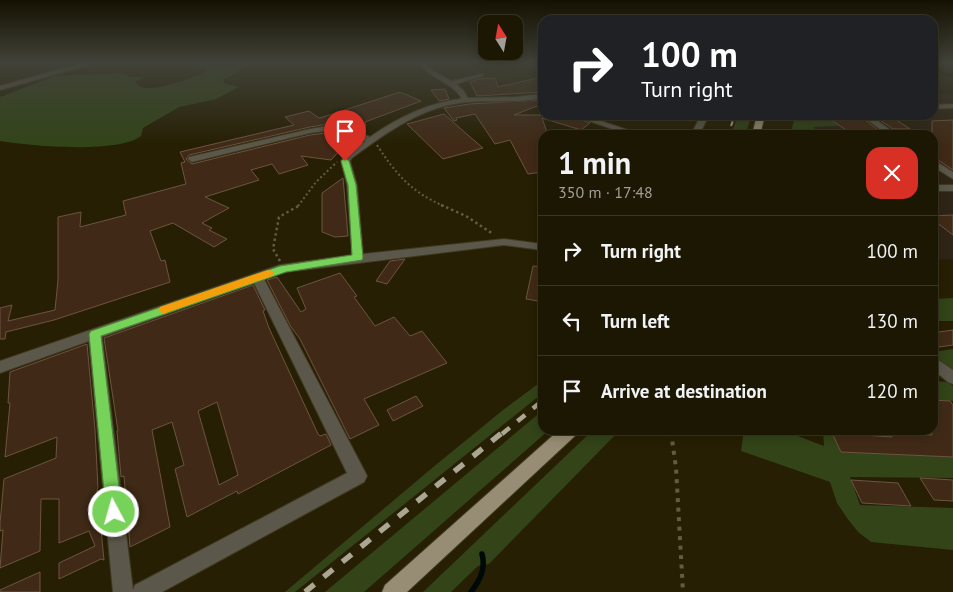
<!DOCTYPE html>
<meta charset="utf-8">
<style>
body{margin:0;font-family:"PT Sans",sans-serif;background:#292411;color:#f1f3f6;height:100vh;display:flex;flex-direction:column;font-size:19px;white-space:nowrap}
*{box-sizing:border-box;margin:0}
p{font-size:16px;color:#a09f99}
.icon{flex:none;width:28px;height:28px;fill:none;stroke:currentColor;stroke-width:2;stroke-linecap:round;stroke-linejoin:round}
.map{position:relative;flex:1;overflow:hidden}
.side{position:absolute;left:538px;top:130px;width:400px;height:305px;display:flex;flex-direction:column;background:#1c1702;border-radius:15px;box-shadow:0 2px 12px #0003,0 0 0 1px #3a3624}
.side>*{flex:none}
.hud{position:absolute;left:538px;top:15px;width:400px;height:105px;border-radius:15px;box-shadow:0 2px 12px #0003,0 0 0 1px #3a3624;background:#202124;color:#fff;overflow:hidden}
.needle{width:32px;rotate:349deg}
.controls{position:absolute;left:478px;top:15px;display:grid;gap:10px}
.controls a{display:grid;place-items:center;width:45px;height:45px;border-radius:10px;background:#1c1702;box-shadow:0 2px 12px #0003,0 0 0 1px #3a3624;font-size:25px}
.pin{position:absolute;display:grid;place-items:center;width:42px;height:42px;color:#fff;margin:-51px -21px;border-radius:50% 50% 50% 0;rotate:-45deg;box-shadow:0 0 5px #0007}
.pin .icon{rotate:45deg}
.me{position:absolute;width:55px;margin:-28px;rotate:354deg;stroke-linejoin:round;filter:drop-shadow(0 0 4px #0008)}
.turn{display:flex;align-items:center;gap:18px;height:105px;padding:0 20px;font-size:22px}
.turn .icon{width:65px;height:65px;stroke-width:2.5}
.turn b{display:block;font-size:35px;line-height:42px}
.round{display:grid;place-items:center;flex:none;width:52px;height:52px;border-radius:15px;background:#292411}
.headline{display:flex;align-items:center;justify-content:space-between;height:85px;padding:0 20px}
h1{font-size:30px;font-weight:700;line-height:38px}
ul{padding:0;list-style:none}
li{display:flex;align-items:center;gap:15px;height:70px;padding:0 20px;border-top:1px solid #3a3624}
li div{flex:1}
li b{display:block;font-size:19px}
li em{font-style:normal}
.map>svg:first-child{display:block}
.industrial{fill:#2f2516}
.green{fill:#324418}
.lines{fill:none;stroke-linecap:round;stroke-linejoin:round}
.stream-far1{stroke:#00090a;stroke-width:2}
.stream{stroke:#00090a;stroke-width:5.5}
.building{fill:#402a17;stroke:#6d5440;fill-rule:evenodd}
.street-casing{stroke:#40391f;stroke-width:2}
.primary-casing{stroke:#40391f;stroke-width:2}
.path-far3{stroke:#625c43;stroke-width:2;stroke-dasharray:2 2.5;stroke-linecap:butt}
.path-far2{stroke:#625c43;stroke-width:2.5;stroke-dasharray:2.5 3;stroke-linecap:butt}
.path-far1{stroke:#625c43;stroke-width:3;stroke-dasharray:3 4.5;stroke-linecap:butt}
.path{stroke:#625c43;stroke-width:4;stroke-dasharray:4 5.5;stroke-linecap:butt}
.street{fill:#5b574a;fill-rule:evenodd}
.primary{fill:#978d74;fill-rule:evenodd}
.rail-far3{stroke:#aaa692;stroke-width:2;stroke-dasharray:5 5;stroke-linecap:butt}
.rail-far2{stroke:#aaa692;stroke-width:2.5;stroke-dasharray:6 6;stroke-linecap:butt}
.rail-far1{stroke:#aaa692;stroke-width:4.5;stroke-dasharray:10 10;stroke-linecap:butt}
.rail{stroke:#aaa692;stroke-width:5.5;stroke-dasharray:12 12;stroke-linecap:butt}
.route{fill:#77d259;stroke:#4d883a}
.slow{fill:#f59e0b}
</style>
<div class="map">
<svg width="953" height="592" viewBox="0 0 953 592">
<rect width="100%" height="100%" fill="#261f03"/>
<path class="industrial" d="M933,94H953V259L933,260L932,135H799L808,115H932Z"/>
<path class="green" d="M202,62L253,63L224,79L223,81L226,84L239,87L216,99L179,107L143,128L141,136C118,154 29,146 0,141V97L55,76L122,73L131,77H144L135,82C137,84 139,86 141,87C155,92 192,78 205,72L206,68L192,67Z
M738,115H752L745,135H731Z
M798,115H824L836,123L849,122L853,125L813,127L822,135H790L795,117Z
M953,298V321H933V299Z
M953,349V375L933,355V352Z
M542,381V393L539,396L295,592H285L432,468L503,410Z
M933,381L948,382L953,386V401L933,400Z
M542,411V430H549L364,592H325Z
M953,423V478L850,477L860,505L953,508V550L871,542L858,532L847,518L837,503L830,482L741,451L744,430H782L824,446L823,430H932Z
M593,430H620L489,564L478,566L451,592H423Z"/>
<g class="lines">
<path class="stream-far1" d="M932,69L949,75L953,74"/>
<path class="stream" d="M471,592C480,580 486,569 482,554"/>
</g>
<path class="building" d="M495,78L498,87L538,78L542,81V92L477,96L470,82L479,79Z
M445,89L449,99L439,101L431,90Z
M400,92L421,101L365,122L366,126L358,130L340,122L310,127L189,155L186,159L192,164L310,135L339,131L346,134L339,137L350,145L342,148L331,160L301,156L308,165L279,174L272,164L251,170L259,180L205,197L229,208L202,223L212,228L209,230L227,239L214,247L173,223L150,231L161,261L165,260L170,282L54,320L6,332L5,339H0V308L12,305L8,321L55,310L58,280V217L81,212L80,227L126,215L123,201L186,184L181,163L185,162L180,152L294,125L285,117L309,111L319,118L323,117Z
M542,100V104L514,115H569L590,123L581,130L542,118L548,135H542V172L528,174L510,140L495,144L475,114L456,118L457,120L454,121L444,108L469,104Z
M444,114L469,136L483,148L443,159L407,124Z
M860,116L878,130L849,132L827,117Z
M874,116H890L910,129H893Z
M953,120V170L932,156V121Z
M343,178L348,236L335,237L322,232V193Z
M953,215V235L932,219V216Z
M405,259L387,284L376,281L390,261Z
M533,266L542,267V280L538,301L526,299Z
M340,273L357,296L354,297L375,326L394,317L410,336L422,331L447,363L364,399L379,425L350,439L300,339L291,327L267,280L277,277L301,312L306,309L297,288Z
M253,285L265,310L263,311L269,328L318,434L320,436L326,434L331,445L238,494L237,491L187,517L175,469L184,465L172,422L152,430L170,527L130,547L124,476L121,477L117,431H118L104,338ZM217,402L238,475L219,485L198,411Z
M932,326L939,332L953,330V345L932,348Z
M87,344L95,430L98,488L97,489L104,560L101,559L59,579V563L95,546L89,531L59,543V499H41L40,551L0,568L3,530L0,531V523L4,479L56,458L57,437L5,457L10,403H8L10,372Z
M416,396L423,406L393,421L387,410Z
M932,400L950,401L953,405V457L841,452L832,433L892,437L890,433L932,435Z
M920,478L953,480V501L934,500Z
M851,480L898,483L911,506L862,503Z
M40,572V592H0V590Z"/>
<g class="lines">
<defs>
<path id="street" d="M86,62H99L0,90V86Z
M417,62H424L432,70L451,81L483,74V76L456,84L463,90L468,98L515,97L542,94V98C518,103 494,100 469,102C424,105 387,132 352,158L350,161L357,185L363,254L504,239L542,244V250L504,245L286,272L264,279L364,470L367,476L364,482L162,592H113L89,341L0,373V361L280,265L352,255L347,185L341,161L346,154L365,141L339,129L310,133L192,162L188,159L189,157L310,129L340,124L370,137C397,118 427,103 460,99L461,97C450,81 429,78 417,62ZM254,283L347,473L135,585L133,590L102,337Z
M953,104V108L932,109V105Z
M571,115H583L643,135H630Z
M701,115H709L699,135H691Z
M861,115H870L897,135H888Z
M932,159L953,172V179L932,166Z
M932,185H953V191H932Z
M932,356L953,370V384L948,382L932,369Z"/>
<path id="primary" d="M757,115H765L760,135H752Z
M559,430H578L576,435L407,592H382L385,585Z"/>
</defs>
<use href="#street" class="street-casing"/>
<use href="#primary" class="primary-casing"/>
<path class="path-far3" d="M377,145C395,173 412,193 444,206
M298,206L316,182L337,162"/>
<path class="path-far2" d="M441,205L466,216L493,234
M280,261L273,249L279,217L300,205"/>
<path class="path-far1" d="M671,430V434"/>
<path class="path" d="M671,432L676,468L683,592"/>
<use href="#street" class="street"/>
<use href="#primary" class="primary"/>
<path class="rail-far3" d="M731,126L735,115"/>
<path class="rail-far2" d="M728,135L731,125"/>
<path class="rail-far1" d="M502,434L542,401"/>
<path class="rail" d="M305,592L503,432"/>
</g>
<linearGradient id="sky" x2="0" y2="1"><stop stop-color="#151102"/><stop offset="0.43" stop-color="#414239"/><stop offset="1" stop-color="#414239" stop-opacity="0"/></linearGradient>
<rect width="953" height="145" fill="url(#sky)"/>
<path class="route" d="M345,158L349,161L356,185L363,258L362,260L286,272L101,336L122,512L120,518L114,521L108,518L106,512L89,334L91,331L280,266L352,255L348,185L341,161Z"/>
<path class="slow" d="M268,270L272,271L274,273L272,276L168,312L164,314L158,310L160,307Z"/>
</svg>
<div class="controls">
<a><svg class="needle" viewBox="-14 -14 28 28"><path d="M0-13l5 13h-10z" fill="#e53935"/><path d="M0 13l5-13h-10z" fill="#a09f99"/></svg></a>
</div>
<div class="pin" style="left:345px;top:161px;background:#d93025"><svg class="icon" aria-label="arrive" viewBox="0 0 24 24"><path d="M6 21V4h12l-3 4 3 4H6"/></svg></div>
<svg class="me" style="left:114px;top:512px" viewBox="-20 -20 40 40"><circle r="17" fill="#77d259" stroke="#fff" stroke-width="3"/><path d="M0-11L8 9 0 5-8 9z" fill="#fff"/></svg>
<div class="hud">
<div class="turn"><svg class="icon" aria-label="right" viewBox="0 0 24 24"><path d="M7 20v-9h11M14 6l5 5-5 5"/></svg><div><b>100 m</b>Turn right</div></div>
</div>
<section class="side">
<div class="headline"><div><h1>1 min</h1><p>350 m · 17:48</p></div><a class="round" style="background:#d93025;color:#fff"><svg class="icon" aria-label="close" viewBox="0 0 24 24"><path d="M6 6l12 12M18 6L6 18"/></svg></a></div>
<ul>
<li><svg class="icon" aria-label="right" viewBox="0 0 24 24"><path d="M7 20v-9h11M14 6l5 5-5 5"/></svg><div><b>Turn right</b></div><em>100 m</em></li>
<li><svg class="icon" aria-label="left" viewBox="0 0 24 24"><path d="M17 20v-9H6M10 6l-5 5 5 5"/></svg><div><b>Turn left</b></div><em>130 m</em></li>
<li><svg class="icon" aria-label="arrive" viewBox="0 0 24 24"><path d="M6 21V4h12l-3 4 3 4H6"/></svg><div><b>Arrive at destination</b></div><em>120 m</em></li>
</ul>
</section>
</div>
